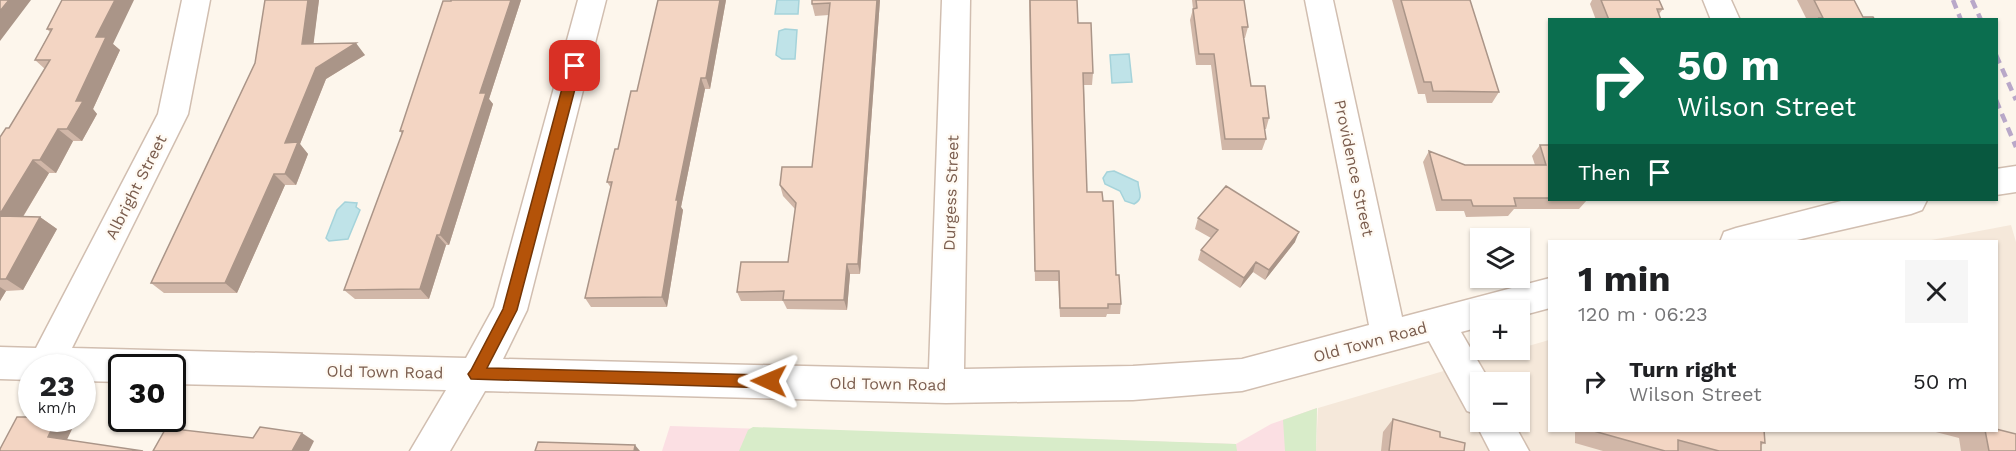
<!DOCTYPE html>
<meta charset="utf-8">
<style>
body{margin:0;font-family:"Work Sans",sans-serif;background:#f6f6f6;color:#202124;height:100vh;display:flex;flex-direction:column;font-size:22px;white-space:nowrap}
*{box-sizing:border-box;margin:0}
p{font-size:20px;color:#757577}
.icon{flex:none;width:33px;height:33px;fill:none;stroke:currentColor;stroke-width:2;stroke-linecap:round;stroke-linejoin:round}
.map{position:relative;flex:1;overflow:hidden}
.panel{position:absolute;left:1548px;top:240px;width:450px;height:192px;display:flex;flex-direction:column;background:#fff;border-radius:0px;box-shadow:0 2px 4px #0004}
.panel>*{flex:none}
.guide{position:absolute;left:1548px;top:18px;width:450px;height:183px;border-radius:0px;box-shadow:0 2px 4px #0004;background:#0b6e4f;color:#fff;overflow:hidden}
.fabs{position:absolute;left:1470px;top:228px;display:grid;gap:12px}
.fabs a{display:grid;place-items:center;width:60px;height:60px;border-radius:0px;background:#fff;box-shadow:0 2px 4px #0004;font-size:30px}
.speed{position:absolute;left:18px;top:354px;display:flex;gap:12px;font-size:30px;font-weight:700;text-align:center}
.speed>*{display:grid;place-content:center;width:78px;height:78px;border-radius:50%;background:#fff;box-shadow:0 2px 4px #0004;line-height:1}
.speed small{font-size:15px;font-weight:400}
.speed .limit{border:3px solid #111;border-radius:9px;background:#fff;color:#111}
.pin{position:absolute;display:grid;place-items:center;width:51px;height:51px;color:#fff;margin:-26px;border-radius:12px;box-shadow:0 3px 9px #0006}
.me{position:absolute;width:66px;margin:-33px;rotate:271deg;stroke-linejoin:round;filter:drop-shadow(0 0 4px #0008)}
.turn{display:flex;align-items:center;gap:21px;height:126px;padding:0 30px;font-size:27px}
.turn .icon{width:78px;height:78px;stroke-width:2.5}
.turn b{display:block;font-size:42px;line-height:51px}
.then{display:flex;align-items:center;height:57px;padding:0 30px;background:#0003;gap:12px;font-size:22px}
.round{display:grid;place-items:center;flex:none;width:63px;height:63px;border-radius:0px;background:#f6f6f6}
.headline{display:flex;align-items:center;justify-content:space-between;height:102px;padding:0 30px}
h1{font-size:36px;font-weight:700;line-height:45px}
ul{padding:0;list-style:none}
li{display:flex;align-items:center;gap:18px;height:78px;padding:0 30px}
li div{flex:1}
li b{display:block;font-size:22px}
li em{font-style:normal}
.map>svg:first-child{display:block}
.residential{fill:#f5e8da;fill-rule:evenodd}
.medical{fill:#fbdfe3}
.green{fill:#d8ecc9}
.water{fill:#bfe3e8;stroke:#a5d3da;stroke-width:1.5}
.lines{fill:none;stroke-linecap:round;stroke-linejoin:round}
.minor-casing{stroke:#d1beb0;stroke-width:3}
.minor{fill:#fff;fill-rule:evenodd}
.rail{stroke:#b9a8c9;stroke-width:4.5;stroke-dasharray:9 6;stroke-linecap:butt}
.wall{fill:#d1b7a8}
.shaded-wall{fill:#aa9588}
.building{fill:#f3d5c3;stroke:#aa9588;stroke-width:1.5}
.route{fill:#b45309;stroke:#753606;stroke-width:1.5}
.labels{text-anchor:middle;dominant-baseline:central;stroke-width:4.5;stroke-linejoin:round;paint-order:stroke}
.street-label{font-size:16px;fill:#7a5c4d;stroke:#fffaf3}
</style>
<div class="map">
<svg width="2016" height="451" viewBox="0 0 2016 451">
<rect width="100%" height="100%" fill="#fdf6ec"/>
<path class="residential" d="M2011,225L2016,242V451H1316L1318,408L1549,340L1550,430H1996V242L1926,241ZM1480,382H1520V422H1480Z"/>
<path class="medical" d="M1317,408L1316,451H662L670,426L1236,444L1271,424Z"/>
<path class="green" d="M1317,408L1316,451H1285L1283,420Z
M753,427L1236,444L1237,451H739L748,430Z"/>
<path class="water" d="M777,0H799L798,14H775Z
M785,29L797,30L795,59H782L776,55L779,31Z
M1129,54L1132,82L1112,83L1110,55Z
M1114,171L1138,182C1138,191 1145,198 1134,204L1125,201L1120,191L1105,184L1103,178L1107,172Z
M345,202L357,203L356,207L360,210L348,239L329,241L326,238L337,210Z"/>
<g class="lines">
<defs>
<path id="minor" d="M182,0H210L188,114L72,348L466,358L494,307L578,0H606L527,310L503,359L929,369L942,0H970L964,369L1133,366L1242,359L1369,325L1305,0H1333L1402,317L1550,278V308L1520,316V310H1480V327L1461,332L1490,382H1480V422H1513L1529,451H1490L1475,422L1478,415L1467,411L1429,341L1242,391L1133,400L946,403L485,391L450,451H410L446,390L172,384V368H122V382L82,381V368H32V380L0,379V347L36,348L158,114Z
M1703,0H1731L1740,20H1711Z
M2016,166V192L1996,195V169Z
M1845,200H1927L1922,210L1911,214L1788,242H1720L1724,232L1736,228Z"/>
</defs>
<use href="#minor" class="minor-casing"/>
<use href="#minor" class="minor"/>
<path class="rail" d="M1953,0L1961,20
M1972,0L1981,20
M1996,55L2016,100
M1996,100L2016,147"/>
</g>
<path class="wall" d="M62,0L120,50L93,109L97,114L82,141H73L56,173H49L23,217H40L57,229L23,290L6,291L0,301V137L9,128L45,69L35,60L50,32L47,29Z
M265,0H319L313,44L365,55L326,79L300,144L308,154L296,185H285L237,293H164L151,283L255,63Z
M451,0H521L489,99L493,104L449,245H446L429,299H355L344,290L402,134L400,131Z
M726,0L710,89H705L681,207L683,210L667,307H591L585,298L611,188L607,182L637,91Z
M812,0H880L860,274H850L847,310L787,309L783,301H741L737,292L788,262L795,209L783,196L780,185L812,167L829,15L815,16L812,4Z
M1029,0H1077L1078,23L1093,73L1092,85H1084L1087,192L1103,201L1121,304L1120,314H1107L1106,317H1060L1058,281H1035Z
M1192,0H1244L1248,27L1245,38H1244L1251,86L1269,118L1266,129H1264L1266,139L1262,150H1222L1211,65H1196L1190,20L1193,9Z
M1392,0H1470L1499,92L1492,103H1427L1425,94H1418Z
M1592,0H1659L1663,9L1659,14L1661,20H1596L1590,4Z
M1797,0H1854L1863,17L1875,20H1807Z
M1540,145H1550V200H1587L1579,209H1514L1508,216L1466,217L1464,211H1436L1423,162L1429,151L1465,165H1535L1532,156Z
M1198,218L1295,242L1265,280L1253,272L1240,288L1198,260L1201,250L1211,238L1195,229Z
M1393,419L1440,437L1464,451H1381L1383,432Z
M1575,430H1764L1765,443L1761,445V451H1603L1575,443Z
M1928,430H1996L2016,451H1961L1959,438Z"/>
<path class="shaded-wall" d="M9,0H31L0,41V11Z
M115,0H134L113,44L120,50L93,109L97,114L82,141L67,129L96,37Z
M308,0H319L312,56L302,44Z
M511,0H521L489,99L493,104L449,245L440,235L480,93Z
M720,0H726L710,89L706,78Z
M877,0H880L860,274L858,264Z
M356,43L365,55L326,79L300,144L308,154L296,185L285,174V143L316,68Z
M701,78L705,89L681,207L683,210L667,307L662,297L676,200Z
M58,129L73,141L56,173L40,160Z
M33,160L49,173L16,228L0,217V214Z
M274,174L285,185L237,293L225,283Z
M40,217L57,229L23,290L6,279Z
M1299,232L1295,242L1265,280L1269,270Z
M437,235L446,245L429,299L420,289Z
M1256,262L1253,272L1240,288L1244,278Z
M847,264L850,274L847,310L844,300Z
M0,287L6,291L0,301Z
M57,418H61L74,425L64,446L48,437Z
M302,433L314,441L309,451H292Z
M635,445L640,451H634Z"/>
<path class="building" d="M0,0H9L0,11Z
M62,0H115L96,37H106L76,101H83L67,129H58L40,160H33L0,214V137L6,128H9L50,60H35L52,29H47Z
M265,0H308L302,44L356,43L316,68L285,143L298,142L285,174H274L225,283H151L255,63Z
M451,0H511L480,93H486L440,235H437L420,289L344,290L403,131H400L443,1H451Z
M658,0H720L706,78H701L676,200H678L662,297L585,298L612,182H607L615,149H618L631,91H637Z
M812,0H877L858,264H847L844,300H783L784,291L737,292L741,262H788L796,203L780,185L782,167H812L830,3L812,4Z
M1030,0H1077L1078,23H1091L1093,73H1083L1087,192H1102L1103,201H1113L1116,275H1119L1121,304H1108V308H1060L1059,271H1035Z
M1196,0H1244L1248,27H1242L1251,86H1265L1269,118H1263L1266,139H1225L1214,54H1199L1193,9L1197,8Z
M1401,0H1470L1499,92L1433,91L1431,82H1424Z
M1601,0H1659L1663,9H1657L1661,20H1609Z
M1814,0H1854L1863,17H1873L1875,20H1820L1819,18H1823Z
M1540,145H1550V198H1514L1516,206H1473L1471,200H1442L1429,151L1465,165H1546Z
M1226,186L1299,232L1269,270L1256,262L1244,278L1201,250L1218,230L1198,218Z
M0,216L40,217L6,279H0Z
M17,417H32V418H57L48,437L143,451H0V449Z
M1393,419L1440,432V437L1465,443L1464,451H1389Z
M260,427L302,433L292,451H153L166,428L253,438Z
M1996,429L2016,434V451H1989L1985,430H1996Z
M1590,430H1764L1765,443L1761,442V451H1719L1678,440V451H1665Z
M538,442L635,445L634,451H535Z"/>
<path class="route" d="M575,62L581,66L517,310L487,368L769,375L774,377L776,381L774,386L769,388L471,379L468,374L471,370L503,309L568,66Z"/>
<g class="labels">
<g class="street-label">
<text transform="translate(1354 168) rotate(78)">Providence Street</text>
<text transform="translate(136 187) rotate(-63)">Albright Street</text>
<text transform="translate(951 193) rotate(-88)">Durgess Street</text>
<text transform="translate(1370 342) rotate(-15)">Old Town Road</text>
<text transform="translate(385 372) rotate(1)">Old Town Road</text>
<text transform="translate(888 384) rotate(1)">Old Town Road</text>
</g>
</g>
</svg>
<div class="fabs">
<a><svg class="icon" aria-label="layers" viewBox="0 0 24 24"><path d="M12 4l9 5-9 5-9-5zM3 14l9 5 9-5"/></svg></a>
<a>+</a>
<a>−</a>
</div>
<div class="speed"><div>23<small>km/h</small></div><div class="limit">30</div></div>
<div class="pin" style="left:575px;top:66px;background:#d93025"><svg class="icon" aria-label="arrive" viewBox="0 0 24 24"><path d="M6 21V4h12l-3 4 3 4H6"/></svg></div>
<svg class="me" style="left:769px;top:381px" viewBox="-20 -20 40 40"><path d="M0-17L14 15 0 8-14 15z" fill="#b45309" stroke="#fff" stroke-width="4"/></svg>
<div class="guide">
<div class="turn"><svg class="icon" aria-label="right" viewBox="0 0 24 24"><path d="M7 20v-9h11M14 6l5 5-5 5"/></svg><div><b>50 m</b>Wilson Street</div></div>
<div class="then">Then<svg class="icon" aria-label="arrive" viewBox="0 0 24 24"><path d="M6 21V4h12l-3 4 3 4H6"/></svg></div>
</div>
<section class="panel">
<div class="headline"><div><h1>1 min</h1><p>120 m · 06:23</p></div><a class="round"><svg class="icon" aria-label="close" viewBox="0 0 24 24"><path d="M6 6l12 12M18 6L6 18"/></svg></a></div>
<ul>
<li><svg class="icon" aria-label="right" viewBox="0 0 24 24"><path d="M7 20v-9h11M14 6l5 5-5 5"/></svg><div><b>Turn right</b><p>Wilson Street</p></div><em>50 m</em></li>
</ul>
</section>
</div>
